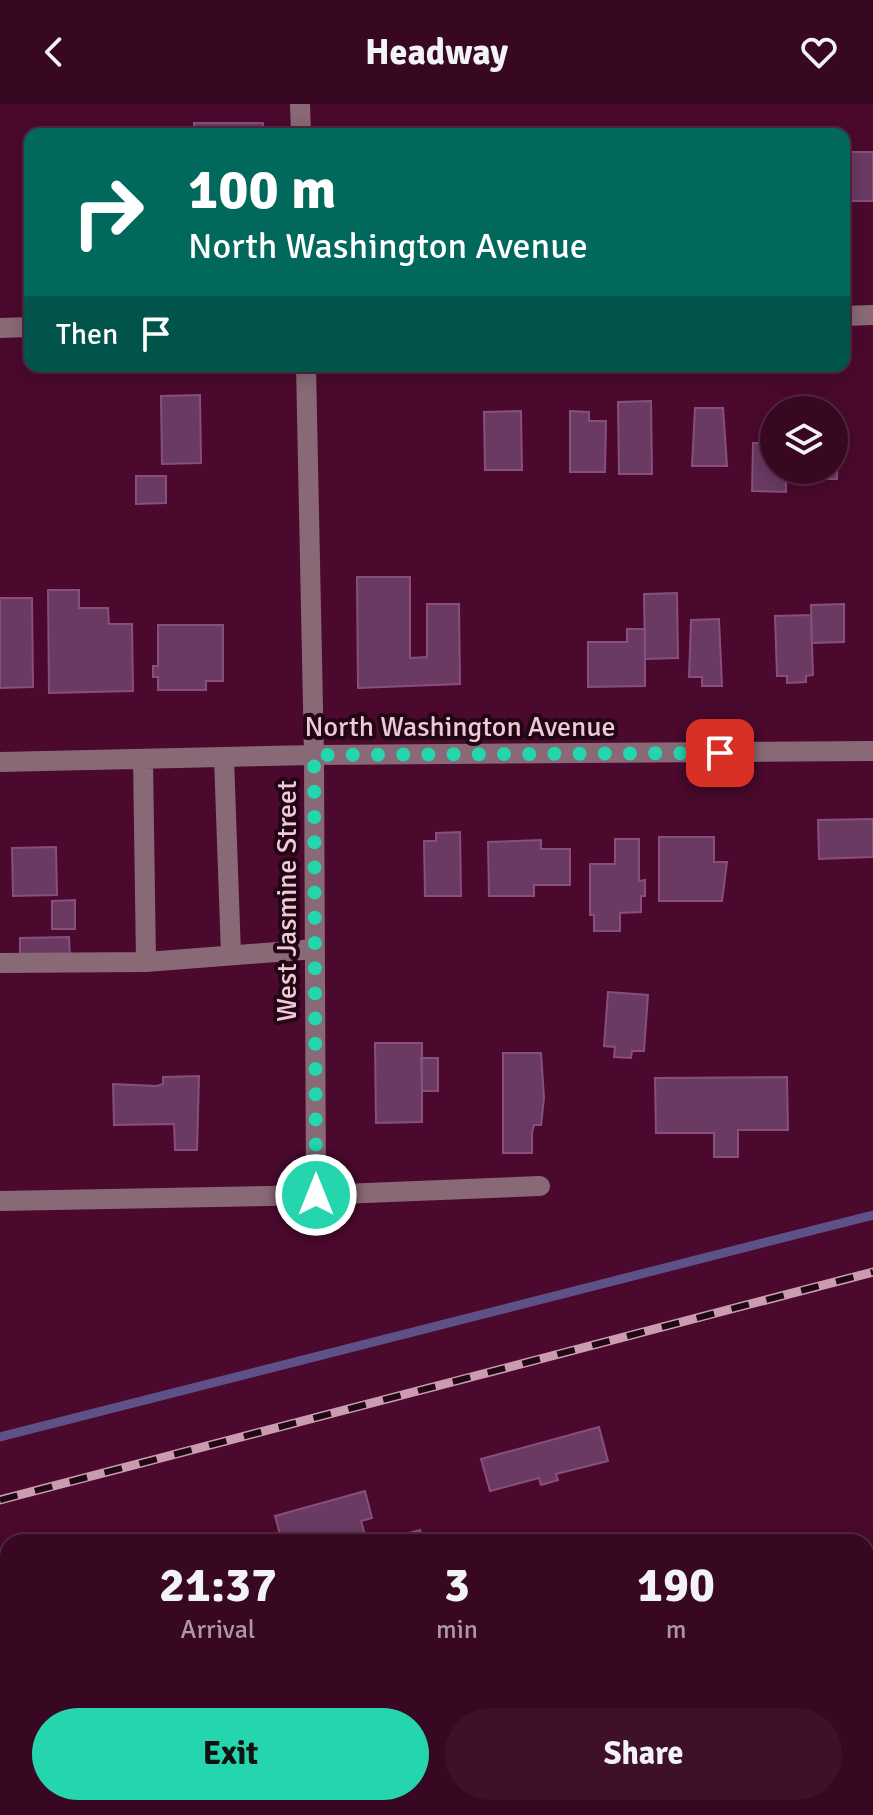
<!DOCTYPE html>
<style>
body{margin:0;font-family:Signika,sans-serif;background:#3f102a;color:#f1f3f6;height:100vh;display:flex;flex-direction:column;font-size:30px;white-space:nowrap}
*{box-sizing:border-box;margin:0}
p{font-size:26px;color:#ab99a5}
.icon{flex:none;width:44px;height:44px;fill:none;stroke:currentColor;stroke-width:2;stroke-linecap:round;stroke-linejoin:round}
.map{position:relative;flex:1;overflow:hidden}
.sheet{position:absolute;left:0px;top:1430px;width:874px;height:282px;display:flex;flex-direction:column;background:#380722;border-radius:24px 24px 0 0;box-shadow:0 4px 20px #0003,0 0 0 2px #522840}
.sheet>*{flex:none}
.banner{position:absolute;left:24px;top:24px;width:826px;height:244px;border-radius:16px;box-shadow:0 4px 20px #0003,0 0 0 2px #522840;background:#00695c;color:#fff;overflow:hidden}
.fabs{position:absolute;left:760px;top:292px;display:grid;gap:16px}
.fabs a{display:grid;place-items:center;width:88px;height:88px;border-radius:50%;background:#380722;box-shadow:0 4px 20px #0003,0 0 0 2px #522840;font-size:40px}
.pin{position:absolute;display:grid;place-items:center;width:68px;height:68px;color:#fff;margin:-34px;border-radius:16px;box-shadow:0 4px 12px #0006}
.me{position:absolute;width:88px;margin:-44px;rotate:0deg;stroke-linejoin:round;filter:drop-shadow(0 0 6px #0008)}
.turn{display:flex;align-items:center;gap:28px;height:168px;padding:0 32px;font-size:36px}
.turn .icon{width:104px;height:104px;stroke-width:2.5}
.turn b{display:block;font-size:56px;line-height:68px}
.then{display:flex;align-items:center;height:76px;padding:0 32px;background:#0003;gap:16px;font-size:30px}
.eta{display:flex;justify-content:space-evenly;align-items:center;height:136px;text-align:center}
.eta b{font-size:48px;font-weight:700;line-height:56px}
.cta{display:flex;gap:16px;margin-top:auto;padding:16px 32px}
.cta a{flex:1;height:92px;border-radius:48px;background:#24d5ae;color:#111;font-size:32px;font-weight:700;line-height:92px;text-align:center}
.cta a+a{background:#3f102a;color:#f1f3f6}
header{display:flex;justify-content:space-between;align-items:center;height:104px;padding:0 32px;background:#380722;font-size:36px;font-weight:700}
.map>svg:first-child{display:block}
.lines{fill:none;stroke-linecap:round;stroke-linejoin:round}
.stream{stroke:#5d5188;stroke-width:9}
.building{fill:#6a3a63;stroke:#874e7e;stroke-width:2}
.minor{stroke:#896976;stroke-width:20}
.rail-casing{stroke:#cb9cb1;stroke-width:9}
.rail{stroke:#210613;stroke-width:6;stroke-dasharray:18;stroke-linecap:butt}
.route{stroke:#24d5ae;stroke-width:14;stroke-dasharray:0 25.2}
.labels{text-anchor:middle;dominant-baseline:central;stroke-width:8;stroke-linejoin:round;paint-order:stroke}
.street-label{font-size:28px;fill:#f1c8d8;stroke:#210613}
</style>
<header><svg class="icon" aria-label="back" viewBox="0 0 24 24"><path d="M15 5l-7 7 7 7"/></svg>Headway<svg class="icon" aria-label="heart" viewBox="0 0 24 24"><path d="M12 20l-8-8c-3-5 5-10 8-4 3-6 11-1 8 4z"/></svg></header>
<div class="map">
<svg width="873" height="1711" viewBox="0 0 873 1711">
<rect width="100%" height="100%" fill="#4a092d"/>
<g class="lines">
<path class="stream" d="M0,1333L873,1111"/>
</g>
<path class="building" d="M194,19H263V30H194Z
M844,48H873V97H844Z
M200,291L201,359L162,360L161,292Z
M651,297L652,370H619L618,298Z
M695,304H723L727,362H692Z
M521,307L522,366H485L484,308Z
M570,307L589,308V317H606L605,368H570Z
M834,319H838L837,375H791V366H834Z
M753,339H774V366H786V388L752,387Z
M136,372H166V399L136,400Z
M357,473H410V554L427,553V500H459L460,580L358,584Z
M48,486H79V504H108L109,520H132L133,587L49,589Z
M677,489L678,554L645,555L644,490Z
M0,494H32L33,583L0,584Z
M844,500V538L812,539L811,501Z
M811,511L813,571L806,572V578L787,579V572H777L775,512Z
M719,515L722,582H702V573H689L691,516Z
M158,521H223V577H206V586H158V573H153V562H158Z
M627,525H645V582L588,583V538H627Z
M873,715V753L819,755L818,716Z
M460,728L461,792H425L424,737H436V729Z
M659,733H714V758H727L722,797H659Z
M615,735H639V777L645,776V792H641V808L620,809V827H594V811H590V760H615Z
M541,736V745H570V781H534V792H489L488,738Z
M56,743L57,791L13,792L12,744Z
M75,796V825H52V797Z
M69,833L70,854L20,856V834Z
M608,888L648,891L644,947H632L631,954L614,953L615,943L604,942Z
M375,939H422V1018L376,1019Z
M503,949H541L544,994L541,1021H534L532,1029V1049H503Z
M421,954H438V987H422Z
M199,972L197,1046H175L174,1020L114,1021L113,980L157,982L163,980V973Z
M787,973L788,1026H738V1053H714V1029H656L655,974Z
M599,1323L608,1357L556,1370L558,1376L541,1381L539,1374L490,1387L481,1355Z
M365,1387L372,1414L361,1417L365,1431L339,1438H282L275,1412Z
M420,1426L424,1438H381V1437Z"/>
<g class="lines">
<path class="minor" d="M300,0L301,30
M844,212L873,211
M0,224L30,223
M306,262L314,651L316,1091
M224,654L231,851
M143,655L146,858
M0,658L314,651L873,647
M0,859L146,858L315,845
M0,1097L316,1091L540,1082
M866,1580L873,1579
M0,1587H8
M327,1704V1711"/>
<defs>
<path id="rail" d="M0,1396L873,1168"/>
</defs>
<use href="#rail" class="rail-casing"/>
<use href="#rail" class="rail"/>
</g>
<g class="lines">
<path class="route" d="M316,1091L314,651L720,649"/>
</g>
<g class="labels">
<g class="street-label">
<text x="460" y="623">North Washington Avenue</text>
<text transform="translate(287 797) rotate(-90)">West Jasmine Street</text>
</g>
</g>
</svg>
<div class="fabs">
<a><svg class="icon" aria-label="layers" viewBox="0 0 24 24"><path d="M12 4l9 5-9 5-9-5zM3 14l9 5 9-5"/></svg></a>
</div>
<div class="pin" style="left:720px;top:649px;background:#d93025"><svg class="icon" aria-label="arrive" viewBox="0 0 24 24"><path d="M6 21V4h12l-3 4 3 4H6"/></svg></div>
<svg class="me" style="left:316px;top:1091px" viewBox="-20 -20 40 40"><circle r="17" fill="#24d5ae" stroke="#fff" stroke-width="3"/><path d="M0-11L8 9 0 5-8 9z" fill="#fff"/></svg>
<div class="banner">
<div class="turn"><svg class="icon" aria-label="right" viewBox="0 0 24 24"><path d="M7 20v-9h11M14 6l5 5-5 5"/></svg><div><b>100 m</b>North Washington Avenue</div></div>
<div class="then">Then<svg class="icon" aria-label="arrive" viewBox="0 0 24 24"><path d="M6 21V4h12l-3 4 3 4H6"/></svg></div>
</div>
<section class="sheet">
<div class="eta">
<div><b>21:37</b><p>Arrival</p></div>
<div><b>3</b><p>min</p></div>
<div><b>190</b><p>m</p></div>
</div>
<div class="cta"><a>Exit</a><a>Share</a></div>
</section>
</div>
